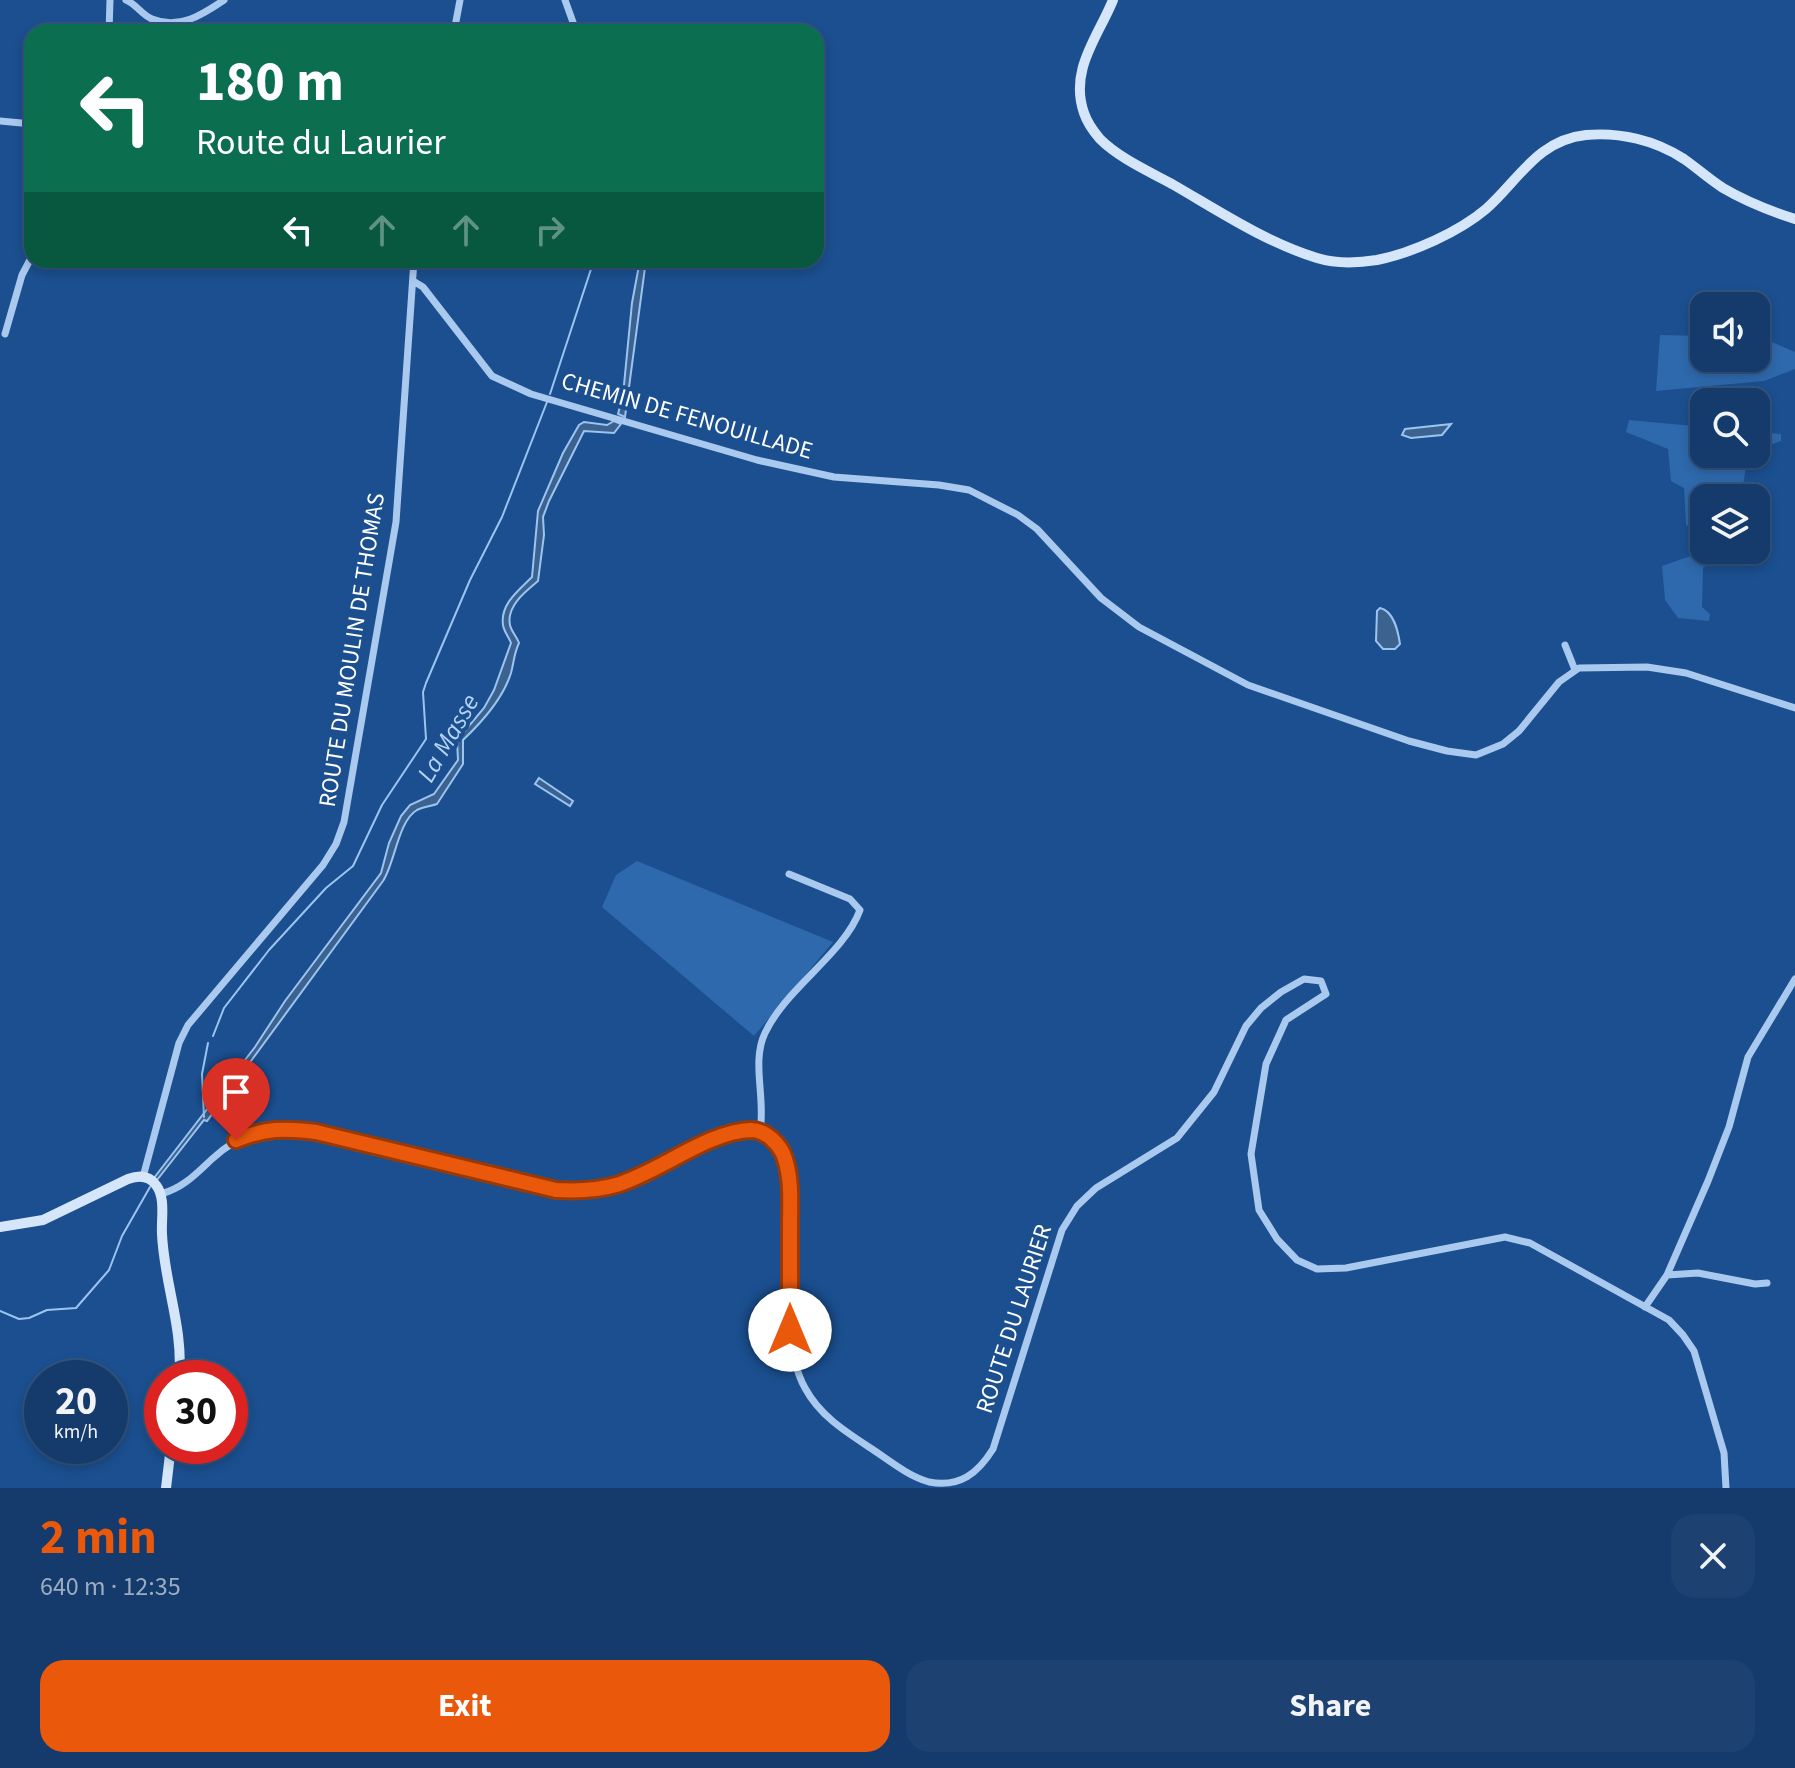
<!DOCTYPE html>
<meta charset="utf-8">
<style>
body{margin:0;font-family:"Source Sans 3",sans-serif;background:#1d4271;color:#f1f3f6;height:100vh;display:flex;flex-direction:column;font-size:30px;white-space:nowrap}
*{box-sizing:border-box;margin:0}
p{font-size:26px;color:#9dadc1}
.icon{flex:none;width:44px;height:44px;fill:none;stroke:currentColor;stroke-width:2;stroke-linecap:round;stroke-linejoin:round}
.map{position:relative;height:1488px;overflow:hidden}
.sheet{display:flex;flex-direction:column;background:#143b6b;flex:1}
.sheet>*{flex:none}
.banner{position:absolute;left:24px;top:24px;width:800px;height:244px;border-radius:24px;box-shadow:0 4px 12px #0003,0 0 0 2px #33557e;background:#0b6e4f;color:#fff;overflow:hidden}
.tools{position:absolute;left:1690px;top:292px;display:grid;gap:16px}
.tools a{display:grid;place-items:center;width:80px;height:80px;border-radius:16px;background:#143b6b;box-shadow:0 4px 12px #0003,0 0 0 2px #33557e;font-size:40px}
.speed{position:absolute;left:24px;top:1360px;display:flex;gap:16px;font-size:40px;font-weight:700;text-align:center}
.speed>*{display:grid;place-content:center;width:104px;height:104px;border-radius:50%;background:#143b6b;box-shadow:0 4px 12px #0003,0 0 0 2px #33557e;line-height:1}
.speed small{font-size:20px;font-weight:400}
.speed .limit{border:12px solid #d22;background:#fff;color:#111}
.pin{position:absolute;display:grid;place-items:center;width:68px;height:68px;color:#fff;margin:-82px -34px;border-radius:50% 50% 50% 0;rotate:-45deg;box-shadow:0 0 8px #0007}
.pin .icon{rotate:45deg}
.me{position:absolute;width:88px;margin:-44px;rotate:0deg;stroke-linejoin:round;filter:drop-shadow(0 0 6px #0008)}
.turn{display:flex;align-items:center;gap:28px;height:168px;padding:0 40px;font-size:36px}
.turn .icon{width:104px;height:104px;stroke-width:2.5}
.turn b{display:block;font-size:56px;line-height:68px}
.lanes{display:flex;align-items:center;height:76px;padding:0 40px;background:#0003;justify-content:center;gap:40px;direction:ltr}
.lanes .off{opacity:.35}
.round{display:grid;place-items:center;flex:none;width:84px;height:84px;border-radius:24px;background:#1d4271}
.overview{display:flex;align-items:center;justify-content:space-between;height:136px;padding:0 40px}
h1{font-size:48px;font-weight:700;line-height:60px;color:#ea580c}
.button{display:flex;gap:16px;margin-top:auto;padding:16px 40px}
.button a{flex:1;height:92px;border-radius:24px;background:#ea580c;color:#fff;font-size:32px;font-weight:700;line-height:92px;text-align:center}
.button a+a{background:#1d4271;color:#f1f3f6}
.map>svg:first-child{display:block}
.green{fill:#2e69ad}
.water{fill:#3c6290;stroke:#9cc4f0;stroke-width:2}
.lines{fill:none;stroke-linecap:round;stroke-linejoin:round}
.stream{stroke:#9cc4f0;stroke-width:2}
.street{stroke:#a9c9ee;stroke-width:7}
.secondary{stroke:#d6e6fa;stroke-width:10}
.route-casing{stroke:#983908;stroke-width:20}
.route{stroke:#ea580c;stroke-width:14}
.labels{text-anchor:middle;dominant-baseline:central;stroke-width:8;stroke-linejoin:round;paint-order:stroke}
.street-label{font-size:24px;fill:#fff;stroke:#1b4f8f}
.water-label{font-size:26px;font-style:italic;fill:#b5d3f5;stroke:#1b4f8f}
</style>
<div class="map">
<svg width="1795" height="1488" viewBox="0 0 1795 1488">
<rect width="100%" height="100%" fill="#1b4f8f"/>
<path class="green" d="M1660,335L1704,336V358H1756L1758,336L1795,352V369L1764,381L1656,391Z
M1629,420L1704,427V454H1748L1741,498H1704V550H1743L1751,556L1703,567L1702,607L1710,614L1709,621L1678,618L1665,600L1662,566L1702,552L1699,532L1686,525L1684,488L1671,481L1668,449L1626,432Z
M1756,431L1781,434V441L1756,450Z
M637,861L833,942L754,1036L602,907L616,875Z"/>
<path class="water" d="M640,260H646L625,417L618,414L623,395L632,303Z
M614,421L621,424L614,433L584,431L549,501L543,517L544,535L538,581C526,591 506,606 510,625C511,631 517,637 519,643C514,653 514,662 511,673C503,699 482,722 463,740V764L437,804C431,806 423,807 417,810C398,821 395,863 383,881L207,1121L204,1120L157,1180L154,1178L255,1047L285,1001L381,873L389,843L401,816L410,805L434,794L458,760L457,740L484,708L494,690L511,643C509,637 504,632 503,625C500,604 519,590 532,577L538,511L563,453L579,425L584,422L607,425Z
M1451,424L1442,435L1411,438L1402,435L1405,429Z
M1380,608C1394,611 1398,631 1400,644L1395,649H1383L1376,641L1377,611Z
M539,778L573,801L570,806L535,784Z"/>
<g class="lines">
<path class="stream" d="M550,394L594,260
M213,1036L224,1008L269,950L326,888L353,866L382,805L426,739L423,692L426,683L470,580L502,517L547,402
M204,1117L202,1074L208,1043
M0,1311L19,1319L29,1318L47,1310L76,1308L109,1270L122,1236L150,1187"/>
<path class="street" d="M126,0C136,4 142,15 152,19C179,30 202,15 224,0
M565,0L574,25L583,32
M109,32L110,0
M454,32L460,0
M0,121L32,124
M413,281L423,287L492,376L531,394L757,460L834,477L939,485L969,490L1018,515L1037,529L1101,598L1139,627L1248,685L1409,741L1447,751L1476,755L1503,744L1519,731L1559,682L1579,668L1647,667L1686,673L1795,708
M5,334L22,275L32,256
M1565,645L1575,670
M760,1131C766,1099 751,1062 765,1033C786,988 844,954 860,910L850,899L789,874
M143,1177L179,1043L188,1025L323,865L336,844L344,822L396,522L414,260
M161,1194C183,1188 196,1174 212,1159C244,1129 274,1126 316,1132L556,1190C576,1191 596,1191 616,1185C648,1176 734,1119 762,1132C772,1137 782,1148 785,1159C791,1176 790,1196 790,1214C790,1262 781,1346 805,1388C820,1416 846,1432 872,1449C890,1461 908,1476 929,1482C960,1488 978,1473 993,1449L1062,1230L1077,1206L1096,1188L1177,1138L1214,1092L1246,1026L1261,1008L1281,992L1304,979L1321,981L1326,994L1286,1020L1266,1064L1251,1154L1259,1210L1277,1239L1297,1260L1317,1269L1346,1268L1505,1237L1530,1243L1669,1320L1683,1335L1694,1351L1724,1453L1726,1488
M1667,1275L1698,1273L1755,1284L1767,1283
M1645,1307L1667,1275L1708,1181L1729,1127L1748,1057L1795,979"/>
<path class="secondary" d="M1113,0C1098,37 1069,70 1084,113C1087,122 1094,132 1100,139C1119,158 1148,171 1172,184C1219,211 1265,242 1317,258C1336,264 1358,263 1377,260C1412,253 1459,232 1486,209C1518,181 1537,140 1586,135C1620,132 1655,140 1684,159C1697,168 1709,179 1723,188C1745,201 1770,211 1795,219
M0,1227L43,1220L128,1179C139,1175 149,1175 156,1185C166,1198 161,1219 162,1234C164,1283 184,1329 179,1378
M166,1488L171,1446"/>
</g>
<g class="lines">
<defs>
<path id="route" d="M236,1140C266,1128 284,1128 316,1132L556,1190C576,1191 596,1191 616,1185C658,1173 708,1131 751,1130C766,1130 781,1145 785,1159C792,1180 790,1205 790,1226C790,1261 790,1295 790,1330"/>
</defs>
<use href="#route" class="route-casing"/>
<use href="#route" class="route"/>
</g>
<g class="labels">
<g class="street-label">
<text transform="translate(687 416) rotate(16)">CHEMIN DE FENOUILLADE</text>
<text transform="translate(352 650) rotate(-81)">ROUTE DU MOULIN DE THOMAS</text>
<text transform="translate(1014 1319) rotate(-72)">ROUTE DU LAURIER</text>
</g>
<g class="water-label">
<text transform="translate(448 738) rotate(-60)">La Masse</text>
</g>
</g>
</svg>
<div class="tools">
<a><svg class="icon" aria-label="sound" viewBox="0 0 24 24"><path d="M4 9h4l5-4v14l-5-4H4zM17 9q2 3 0 6"/></svg></a>
<a><svg class="icon" aria-label="search" viewBox="0 0 24 24"><circle cx="10" cy="10" r="6"/><path d="M15 15l6 6"/></svg></a>
<a><svg class="icon" aria-label="layers" viewBox="0 0 24 24"><path d="M12 4l9 5-9 5-9-5zM3 14l9 5 9-5"/></svg></a>
</div>
<div class="speed"><div>20<small>km/h</small></div><div class="limit">30</div></div>
<div class="pin" style="left:236px;top:1140px;background:#d93025"><svg class="icon" aria-label="arrive" viewBox="0 0 24 24"><path d="M6 21V4h12l-3 4 3 4H6"/></svg></div>
<svg class="me" style="left:790px;top:1330px" viewBox="-20 -20 40 40"><circle r="19" fill="#fff"/><path d="M0-13L10 11 0 6-10 11z" fill="#ea580c"/></svg>
<div class="banner">
<div class="turn"><svg class="icon" aria-label="left" viewBox="0 0 24 24"><path d="M17 20v-9H6M10 6l-5 5 5 5"/></svg><div><b>180 m</b>Route du Laurier</div></div>
<div class="lanes"><svg class="icon" aria-label="left" viewBox="0 0 24 24"><path d="M17 20v-9H6M10 6l-5 5 5 5"/></svg><svg class="icon off" aria-label="ahead" viewBox="0 0 24 24"><path d="M12 20V5M6 11l6-6 6 6"/></svg><svg class="icon off" aria-label="ahead" viewBox="0 0 24 24"><path d="M12 20V5M6 11l6-6 6 6"/></svg><svg class="icon off" aria-label="right" viewBox="0 0 24 24"><path d="M7 20v-9h11M14 6l5 5-5 5"/></svg></div>
</div>
</div>
<section class="sheet">
<div class="overview"><div><h1>2 min</h1><p>640 m · 12:35</p></div><a class="round"><svg class="icon" aria-label="close" viewBox="0 0 24 24"><path d="M6 6l12 12M18 6L6 18"/></svg></a></div>
<div class="button"><a>Exit</a><a>Share</a></div>
</section>
